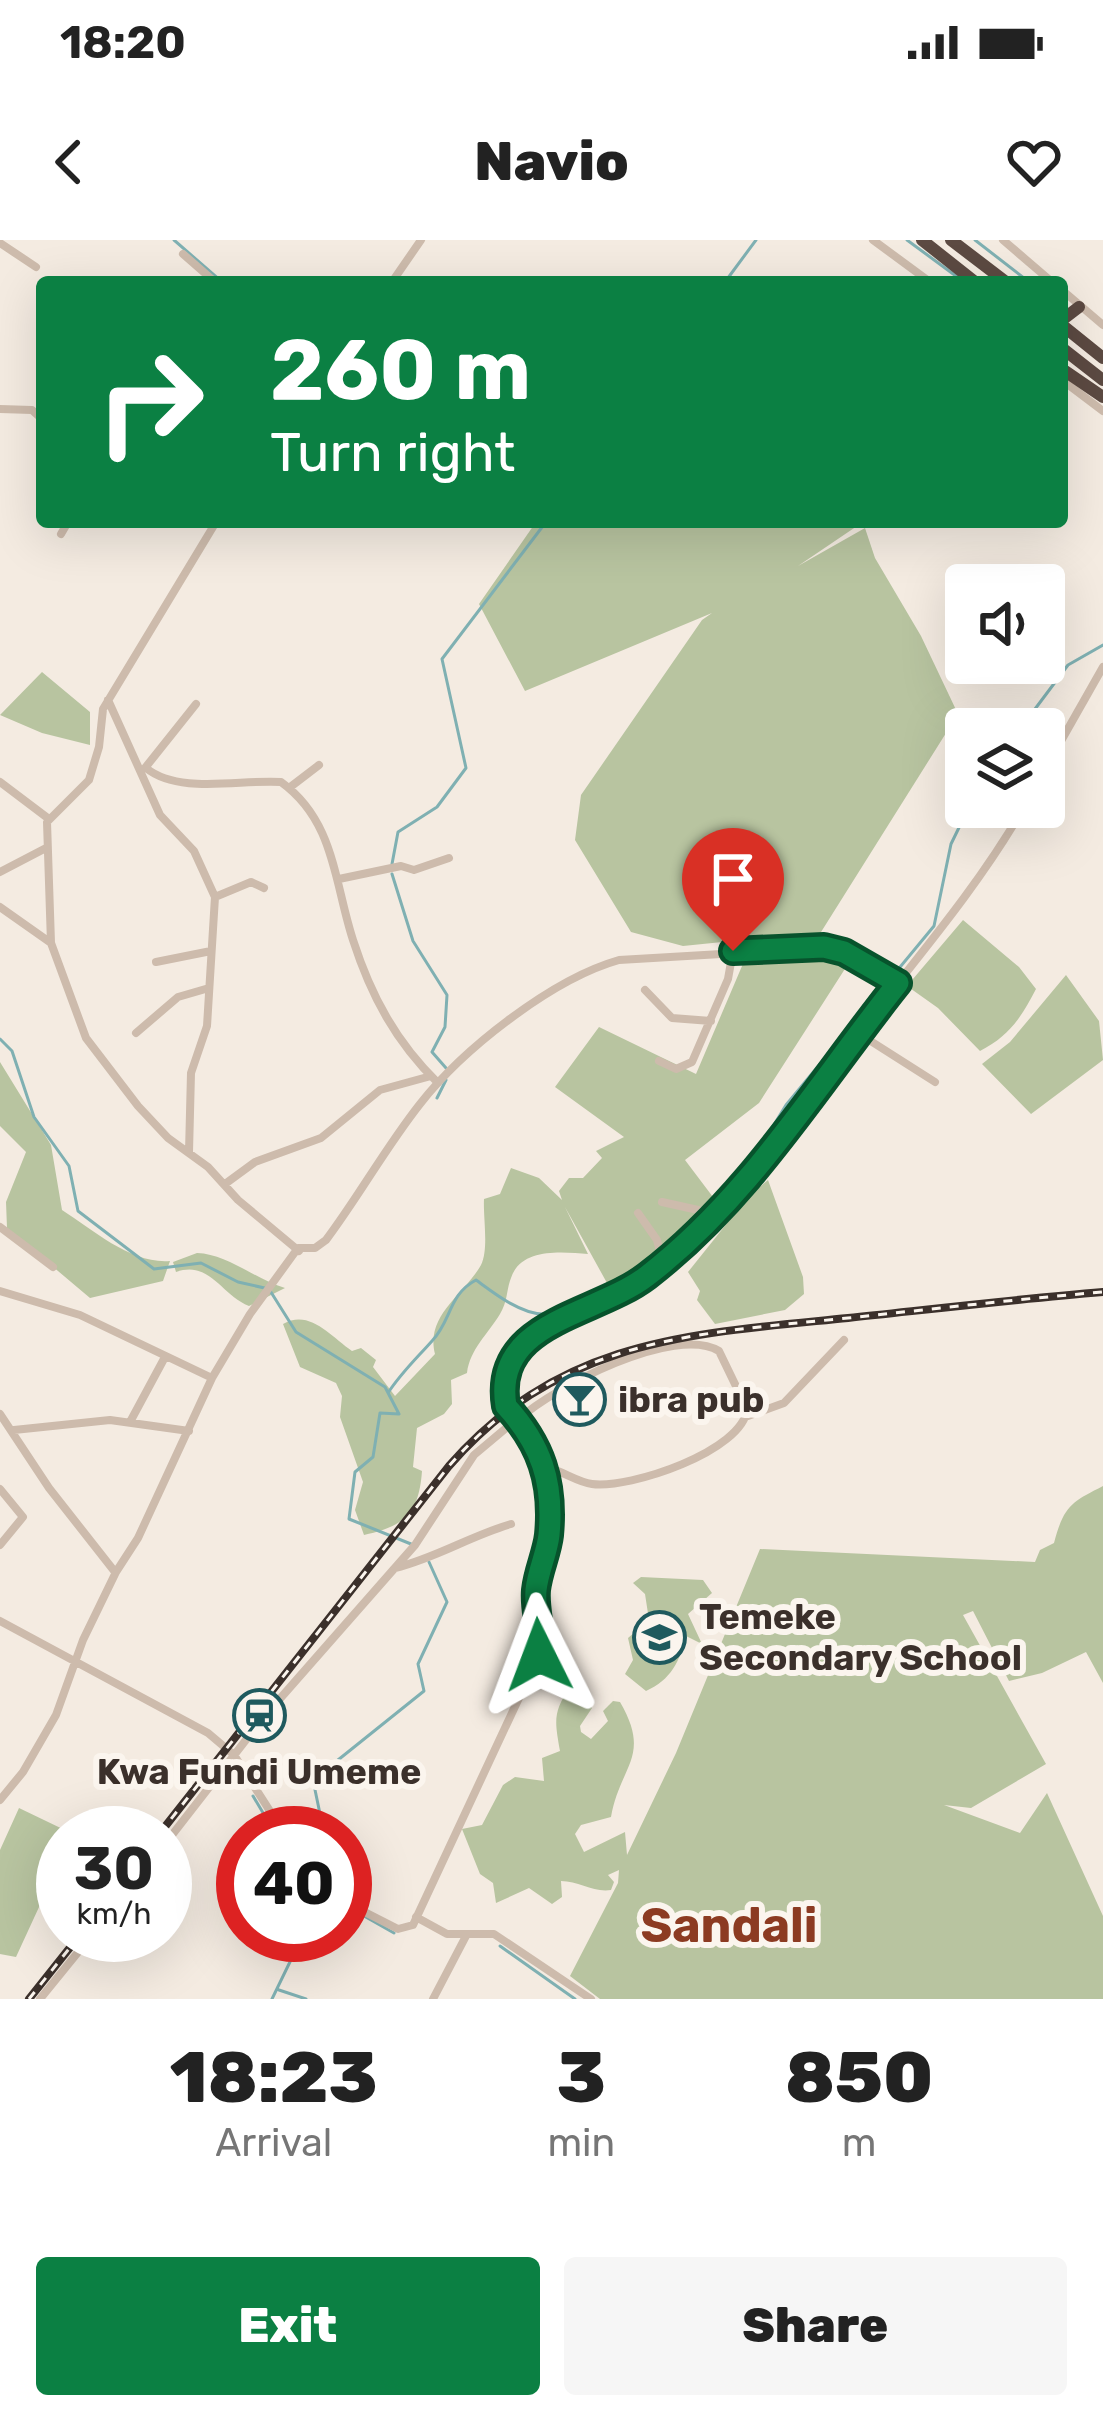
<!DOCTYPE html>
<style>
body{margin:0;font-family:Rubik,sans-serif;background:#f6f6f6;color:#222;height:100vh;display:flex;flex-direction:column;font-size:45px;white-space:nowrap}
*{box-sizing:border-box;margin:0}
p{font-size:39px;color:#767676}
.icon{flex:none;width:66px;height:66px;fill:none;stroke:currentColor;stroke-width:2;stroke-linecap:round;stroke-linejoin:round}
.map{position:relative;height:1759px;overflow:hidden}
.side{display:flex;flex-direction:column;background:#fff;flex:1}
.side>*{flex:none}
.banner{position:absolute;left:36px;top:36px;width:1032px;height:252px;border-radius:12px;box-shadow:0 12px 48px #0002;background:#0b8043;color:#fff;overflow:hidden}
.tools{position:absolute;left:945px;top:324px;display:grid;gap:24px}
.tools a{display:grid;place-items:center;width:120px;height:120px;border-radius:12px;background:#fff;box-shadow:0 12px 48px #0002;font-size:60px}
.speed{position:absolute;left:36px;top:1566px;display:flex;gap:24px;font-size:60px;font-weight:700;text-align:center}
.speed>*{display:grid;place-content:center;width:156px;height:156px;border-radius:50%;background:#fff;box-shadow:0 12px 48px #0002;line-height:1}
.speed small{font-size:30px;font-weight:400}
.speed .limit{border:18px solid #d22;background:#fff;color:#111}
.pin{position:absolute;display:grid;place-items:center;width:102px;height:102px;color:#fff;margin:-123px -51px;border-radius:50% 50% 50% 0;rotate:-45deg;box-shadow:0 0 12px #0007}
.pin .icon{rotate:45deg}
.me{position:absolute;width:132px;margin:-66px;rotate:357deg;stroke-linejoin:round;filter:drop-shadow(0 0 9px #0008)}
.turn{display:flex;align-items:center;gap:42px;height:252px;padding:0 36px;font-size:54px}
.turn .icon{width:156px;height:156px;stroke-width:2.5}
.turn b{display:block;font-size:84px;line-height:102px}
.eta{display:flex;justify-content:space-evenly;align-items:center;height:204px;text-align:center}
.eta b{font-size:72px;font-weight:800;line-height:84px}
.primary-button{display:flex;gap:24px;margin-top:auto;padding:24px 36px}
.primary-button a{flex:1;height:138px;border-radius:12px;background:#0b8043;color:#fff;font-size:48px;font-weight:800;line-height:138px;text-align:center}
.primary-button a+a{background:#f6f6f6;color:#222}
.status{display:flex;justify-content:space-between;align-items:center;height:84px;padding:0 60px;background:#fff;direction:ltr}
.status svg{height:33px;fill:currentColor}
header{display:flex;justify-content:space-between;align-items:center;height:156px;padding:0 36px;background:#fff;font-size:54px;font-weight:800}
.map>svg:first-child{display:block}
.green{fill:#b8c4a0}
.lines{fill:none;stroke-linecap:round;stroke-linejoin:round}
.stream{stroke:#7fb0b2;stroke-width:3}
.minor{stroke:#cdbbac;stroke-width:8}
.highway{stroke:#5c4a42;stroke-width:12}
.rail-casing{stroke:#3b302b;stroke-width:8}
.rail{stroke:#fbf5ee;stroke-width:3;stroke-dasharray:9;stroke-linecap:butt}
.route-casing{stroke:#07532c;stroke-width:30}
.route{stroke:#0b8043;stroke-width:21}
.labels{text-anchor:middle;dominant-baseline:central;stroke-width:12;stroke-linejoin:round;paint-order:stroke}
.poi-label{font-size:36px;font-weight:bold;fill:#3b302b;stroke:#fbf5ee;text-anchor:start}
.district-label{font-size:48px;font-weight:bold;fill:#8c3b22;stroke:#fbf5ee}
</style>
<div class="status"><b>18:20</b><svg viewBox="0 0 49 12"><path d="M0 12V9h3v3zM5 12V6h3v6zM10 12V3h3v9zM15 12V0h3v12zM26 1h20v11H26zM47 4h2v5h-2z"/></svg></div>
<header><svg class="icon" aria-label="back" viewBox="0 0 24 24"><path d="M15 5l-7 7 7 7"/></svg>Navio<svg class="icon" aria-label="heart" viewBox="0 0 24 24"><path d="M12 20l-8-8c-3-5 5-10 8-4 3-6 11-1 8 4z"/></svg></header>
<div class="map">
<svg width="1103" height="1759" viewBox="0 0 1103 1759">
<rect width="100%" height="100%" fill="#f4ebe1"/>
<path class="green" d="M536,282H863L798,326L865,288L875,318L921,396L958,474L811,708L846,711L850,721L759,863L685,920L719,965L623,1049L607,1043L565,967L588,1014C563,1012 521,1007 511,1038C506,1051 508,1061 500,1074C488,1094 470,1109 467,1133L451,1140L452,1164L444,1174L417,1188L413,1227L422,1231C419,1273 405,1286 364,1295L355,1270L363,1242L340,1177L342,1156L336,1143L300,1127L283,1084C310,1069 330,1096 352,1111L361,1108L376,1120L373,1127L395,1156L435,1114C425,1075 465,1054 481,1025C489,1009 483,977 484,959L500,954L511,928L539,938L562,960L559,951L569,938H583L602,918L596,911L624,897L555,847L599,787L696,834L745,719L770,707H787L772,697L683,706L631,692L575,600L581,555L702,380L712,373L525,451L479,364Z
M42,432L90,472V505L42,493L0,475Z
M963,680L1019,727L1036,749C1021,778 1009,796 980,811L938,768L907,746Z
M1066,735L1099,781L1103,820L1031,874L982,824L1010,802Z
M0,822L51,905L62,970C95,991 131,1024 170,1021L163,1041L90,1058L7,988L6,962L26,912L0,886Z
M768,940L803,1037L804,1054L785,1070L715,1084L697,1060L700,1051L688,1032L748,957Z
M197,1013C227,1014 255,1039 285,1048L249,1066C221,1055 210,1020 176,1032L173,1022Z
M1103,1246V1443L1086,1412L1042,1433L1009,1441L973,1371L963,1375L1046,1524L971,1568L944,1565L1020,1593L1047,1553L1103,1676V1759H600L570,1736L618,1643L619,1630L608,1635L614,1642L611,1650C594,1653 579,1641 561,1641L562,1657L552,1664L529,1648L496,1663L493,1643L480,1634L462,1589L482,1585L503,1545L515,1537L544,1541L542,1518L560,1511C555,1482 552,1472 571,1446L592,1468L580,1486L581,1492L591,1499L608,1481L603,1471L613,1461L620,1462C652,1517 620,1525 611,1577L581,1585L575,1594L584,1612L625,1592L627,1615L676,1513L760,1309L1035,1322L1040,1310L1054,1303C1064,1265 1072,1262 1103,1246Z
M641,1337L703,1340L712,1353L688,1374L702,1404L686,1396C680,1421 671,1440 646,1451L625,1434L633,1420L628,1398L649,1380L645,1354L633,1343Z
M19,1568L71,1593H63V1615L16,1717L0,1714V1610Z"/>
<g class="lines">
<path class="stream" d="M174,0L222,42
M907,0L964,42
M975,0L1029,42
M725,42L756,0
M1020,489L1068,425L1103,405
M392,624L398,592L437,567L466,528L442,419L546,282
M392,634L413,701L447,755L445,787L432,812L446,828
M0,799L12,811L34,877L69,926L78,971L154,1029L201,1023L238,1042L269,1049L296,1092L385,1147L399,1174L380,1173L373,1217L355,1232L349,1279L411,1304
M437,858L446,840
M707,971L750,924L786,865L934,686L951,604L969,567
M388,1153C401,1133 416,1119 432,1101C452,1080 448,1055 476,1040C494,1053 519,1073 542,1074C585,1076 669,1006 700,977
M253,1556L275,1593
M324,1593L314,1545L328,1528L424,1451L418,1424L447,1362L429,1322
M364,1676L394,1693
M500,1706L575,1759
M279,1750L306,1759
M272,1759L303,1695"/>
<path class="minor" d="M873,0L930,42
M1003,0L1052,42
M0,3L36,27
M183,14L215,42
M392,42L421,0
M1062,50L1103,85
M1062,140L1103,171
M0,169L32,170L42,179
M61,294L68,282
M108,460L160,575L194,611L215,657L207,786L191,833L189,912
M145,528L196,464
M146,528C179,555 241,539 281,542C335,581 334,642 353,700C371,756 396,802 438,843
M1044,531L1103,427
M0,542L49,579
M289,548L319,525
M0,632L46,608
M339,639L401,626L414,630L449,618
M215,657L251,642L264,648
M0,667L51,703L86,798L138,866L168,898L208,927L238,960L299,1011
M51,703L47,582L89,540L99,507L103,469L216,282
M156,722L211,711
M645,750L672,778L711,781
M136,793L178,757L209,748
M858,793L935,842
M659,821L676,829L692,822L728,739L733,711
M225,944L255,922L321,898L380,850L431,836
M662,962L698,970L712,980
M638,973L657,1000L663,1023
M0,987L53,1027
M0,1051L80,1075L212,1138
M0,1174L49,1248L115,1332
M748,1176L784,1163L844,1100
M519,1179C554,1147 675,1084 719,1111L747,1169C743,1211 630,1249 592,1244C577,1242 563,1231 548,1228
M130,1182L165,1117
M14,1190L110,1180L189,1191
M0,1249L23,1277L0,1305
M395,1328C436,1318 470,1296 511,1284
M0,1381L208,1493L234,1515L284,1593
M0,1560L23,1532L56,1475L83,1400L116,1332L138,1298L212,1138L250,1074L298,1008H315L326,1000C359,956 386,907 420,864C463,809 552,739 619,720L824,708L844,713L898,743
M165,1604L263,1478L415,1305L474,1215L518,1178
M345,1662L398,1689L413,1685L539,1415C543,1392 535,1372 536,1350C538,1331 547,1313 549,1295C554,1242 541,1204 506,1166C494,1095 549,1088 600,1066C710,1017 785,887 856,796C914,721 977,649 1024,567
M416,1677L447,1694H494L591,1759
M40,1759L92,1695
M433,1759L466,1696"/>
<path class="highway" d="M922,0L975,42
M951,0L1006,42
M1062,80L1079,67
M1062,85L1103,118
M1062,108L1103,140
M1062,129L1103,157"/>
<defs>
<path id="rail" d="M160,1593L449,1226C561,1098 690,1094 848,1078C933,1069 1018,1059 1103,1052
M29,1759L80,1695"/>
</defs>
<use href="#rail" class="rail-casing"/>
<use href="#rail" class="rail"/>
</g>
<g class="lines">
<defs>
<path id="route" d="M539,1415C543,1392 534,1372 536,1350C538,1331 547,1313 549,1295C554,1242 541,1204 506,1166C492,1081 595,1076 647,1036C750,957 818,843 898,743L844,712L824,707L733,711"/>
</defs>
<use href="#route" class="route-casing"/>
<use href="#route" class="route"/>
</g>
<defs>
<symbol id="bar-ring" viewBox="-11 -11 22 22"><circle r="9.5" fill="#fbf5ee" stroke="#1f5a5e" stroke-width="1.5"/><path d="M-6-5H6L.8 .8V4.5H3.5V6h-7V4.5H-.8V.8Z" fill="#1f5a5e"/></symbol>
<symbol id="school-ring" viewBox="-11 -11 22 22"><circle r="9.5" fill="#fbf5ee" stroke="#1f5a5e" stroke-width="1.5"/><path d="M0-5L7-2L0 1L-7-2ZM-4 1L0 2.5L4 1V4Q0 6-4 4Z" fill="#1f5a5e"/></symbol>
<symbol id="station-ring" viewBox="-11 -11 22 22"><circle r="9.5" fill="#fbf5ee" stroke="#1f5a5e" stroke-width="1.5"/><path d="M-3-6H3Q5-6 5-4V2Q5 4 3 4L4.5 6H3L1.5 4h-3L-3 6H-4.5L-3 4Q-5 4-5 2V-4Q-5-6-3-6ZM-3.5-4v3h7v-3ZM-3.5 1v1.5H-2V1ZM2 1v1.5H3.5V1Z" fill="#1f5a5e"/></symbol>
</defs>
<g fill-rule="evenodd">
<use href="#bar-ring" x="550" y="1130" width="59" height="59"/>
<use href="#school-ring" x="630" y="1368" width="59" height="59"/>
<use href="#station-ring" x="230" y="1446" width="59" height="59"/>
</g>
<g class="labels">
<g class="poi-label">
<text x="618" y="1159">ibra pub</text>
<text x="699" y="1376">Temeke<tspan x="699" dy="41">Secondary School</tspan></text>
<text x="259" y="1531" text-anchor="middle">Kwa Fundi Umeme</text>
</g>
<g class="district-label">
<text x="729" y="1685">Sandali</text>
</g>
</g>
</svg>
<div class="tools">
<a><svg class="icon" aria-label="sound" viewBox="0 0 24 24"><path d="M4 9h4l5-4v14l-5-4H4zM17 9q2 3 0 6"/></svg></a>
<a><svg class="icon" aria-label="layers" viewBox="0 0 24 24"><path d="M12 4l9 5-9 5-9-5zM3 14l9 5 9-5"/></svg></a>
</div>
<div class="speed"><div>30<small>km/h</small></div><div class="limit">40</div></div>
<div class="pin" style="left:733px;top:711px;background:#d93025"><svg class="icon" aria-label="arrive" viewBox="0 0 24 24"><path d="M6 21V4h12l-3 4 3 4H6"/></svg></div>
<svg class="me" style="left:539px;top:1415px" viewBox="-20 -20 40 40"><path d="M0-17L14 15 0 8-14 15z" fill="#0b8043" stroke="#fff" stroke-width="4"/></svg>
<div class="banner">
<div class="turn"><svg class="icon" aria-label="right" viewBox="0 0 24 24"><path d="M7 20v-9h11M14 6l5 5-5 5"/></svg><div><b>260 m</b>Turn right</div></div>
</div>
</div>
<section class="side">
<div class="eta">
<div><b>18:23</b><p>Arrival</p></div>
<div><b>3</b><p>min</p></div>
<div><b>850</b><p>m</p></div>
</div>
<div class="primary-button"><a>Exit</a><a>Share</a></div>
</section>
